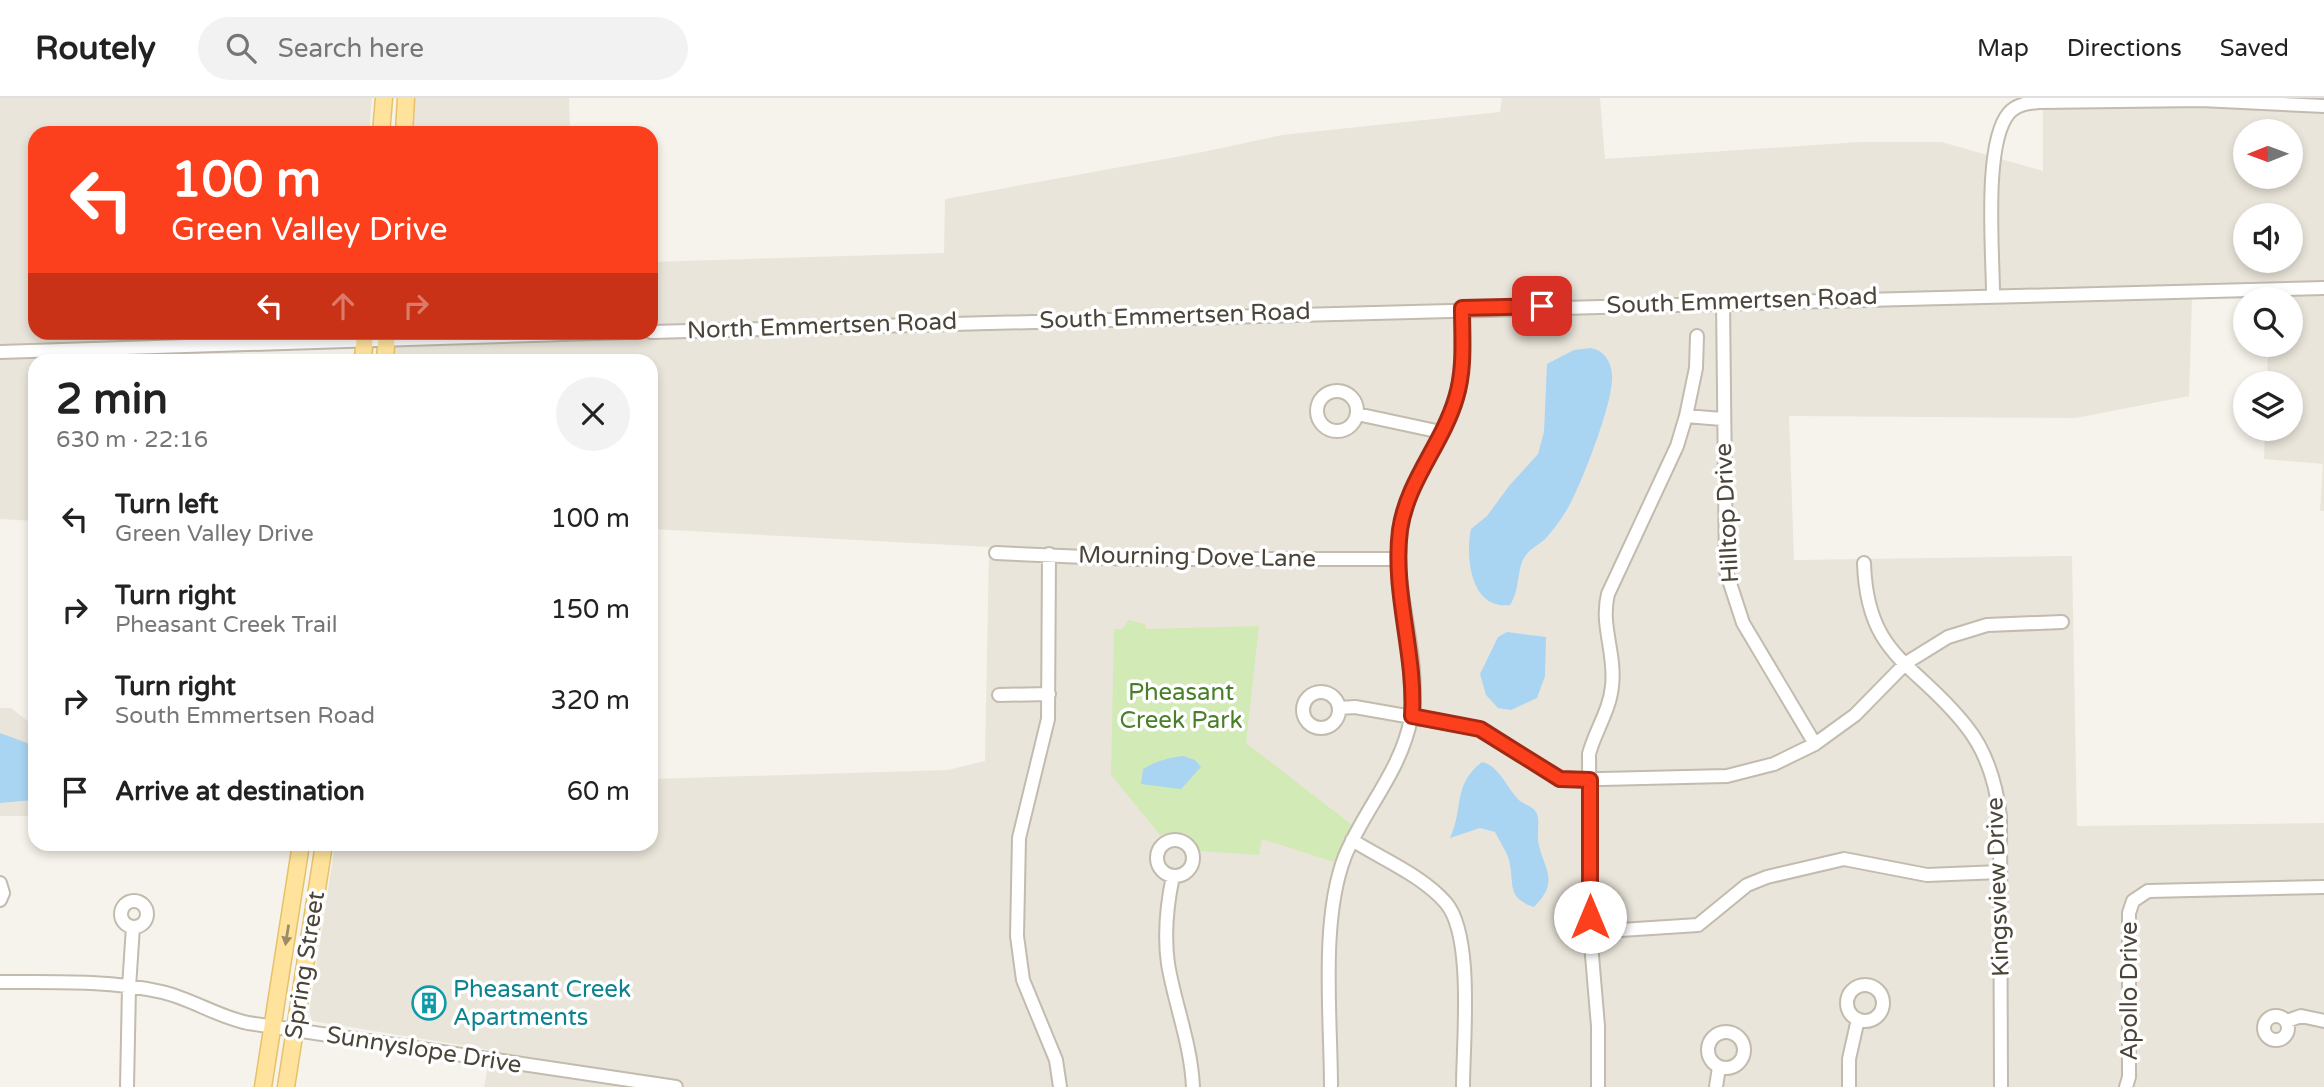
<!DOCTYPE html>
<meta charset="utf-8">
<style>
body{margin:0;font-family:"Varela Round",sans-serif;background:#f2f2f2;color:#222;height:100vh;display:flex;flex-direction:column;font-size:26px;white-space:nowrap}
*{box-sizing:border-box;margin:0}
p{font-size:23px;color:#767676}
.icon{flex:none;width:38px;height:38px;fill:none;stroke:currentColor;stroke-width:2;stroke-linecap:round;stroke-linejoin:round}
.map{position:relative;flex:1;overflow:hidden}
.side{position:absolute;left:28px;top:256px;width:630px;height:497px;display:flex;flex-direction:column;background:#fff;border-radius:21px;box-shadow:0 4px 10px #0003}
.side>*{flex:none}
.guide{position:absolute;left:28px;top:28px;width:630px;height:214px;border-radius:21px;box-shadow:0 4px 10px #0003;background:#fc3f1d;color:#fff;overflow:hidden}
.needle{width:46px;rotate:269deg}
.controls{position:absolute;left:2233px;top:21px;display:grid;gap:14px}
.controls a{display:grid;place-items:center;width:70px;height:70px;border-radius:50%;background:#fff;box-shadow:0 4px 10px #0003;font-size:35px}
.pin{position:absolute;display:grid;place-items:center;width:60px;height:60px;color:#fff;margin:-30px;border-radius:14px;box-shadow:0 4px 10px #0006}
.me{position:absolute;width:77px;margin:-38px;rotate:0deg;stroke-linejoin:round;filter:drop-shadow(0 0 5px #0008)}
.turn{display:flex;align-items:center;gap:24px;height:147px;padding:0 28px;font-size:32px}
.turn .icon{width:91px;height:91px;stroke-width:2.5}
.turn b{display:block;font-size:49px;line-height:60px}
.lanes{display:flex;align-items:center;height:66px;padding:0 28px;background:#0003;justify-content:center;gap:35px;direction:ltr}
.lanes .off{opacity:.35}
.round{display:grid;place-items:center;flex:none;width:74px;height:74px;border-radius:37px;background:#f2f2f2}
.head{display:flex;align-items:center;justify-content:space-between;height:119px;padding:0 28px}
h1{font-size:42px;font-weight:800;line-height:52px}
ul{padding:0;list-style:none}
li{display:flex;align-items:center;gap:21px;height:91px;padding:0 28px}
li div{flex:1}
li b{display:block;font-size:26px}
li em{font-style:normal}
header{display:flex;align-items:center;gap:42px;box-sizing:border-box;height:98px;padding:0 35px;background:#fff;border-bottom:2px solid #e0e0e0}
header strong{font-size:33px}
nav{display:flex;gap:38px;margin-inline-start:auto;font-size:24px}
.search{width:490px;height:63px;background:#f2f2f2;display:flex;align-items:center;gap:18px;box-sizing:border-box;padding:0 24px;border-radius:38px;color:#767676;font-size:26px}
.map>svg:first-child{display:block}
.residential{fill:#eae5da;fill-rule:evenodd}
.green{fill:#d2eab5}
.water{fill:#a9d4f2}
.lines{fill:none;stroke-linecap:round;stroke-linejoin:round}
.minor-casing{stroke:#c2bbae;stroke-width:16}
.major-casing{stroke:#e6c16a;stroke-width:19}
.minor{stroke:#fff;stroke-width:12}
.major{stroke:#ffe39c;stroke-width:16}
.oneway{fill:#9c8c66}
.route-casing{stroke:#a42913;stroke-width:18}
.route{stroke:#fc3f1d;stroke-width:12}
.labels{text-anchor:middle;dominant-baseline:central;stroke-width:7;stroke-linejoin:round;paint-order:stroke}
.street-label{font-size:24px;fill:#4b4439;stroke:#fff}
.park-label{font-size:24px;fill:#4a7f2a;stroke:#fff}
.culture-label{font-size:24px;fill:#0d838f;stroke:#fff;text-anchor:start}
</style>
<header>
<strong>Routely</strong>
<div class="search"><svg class="icon" aria-label="search" viewBox="0 0 24 24"><circle cx="10" cy="10" r="6"/><path d="M15 15l6 6"/></svg>Search here</div>
<nav><a>Map</a><a>Directions</a><a>Saved</a></nav>
</header>
<div class="map">
<svg width="2324" height="989" viewBox="0 0 2324 989">
<rect width="100%" height="100%" fill="#f6f3ec"/>
<path class="residential" d="M0,0H372L369,35H35V234L352,235L351,239L104,247V262H35V423L0,421Z
M415,0H569L570,35H413Z
M1502,0H1600L1605,61L1860,44H1942L2043,73V0H2324V413H2320L2323,366L2264,361L2265,331H2291V285H2267L2268,247H2291V201L2192,200L2189,298L2076,320L1789,318L1794,462L2072,458L2077,728L2324,725V989H484L491,952L312,923L309,914L335,746H651V681L948,672L985,663L989,449L651,431V262H391L394,235L651,234V164L944,155L945,101L1198,55L1282,37L1500,14ZM2245,33H2291V79H2245ZM2245,117H2291V163H2245Z
M0,610H11L35,629L34,718H0Z"/>
<path class="green" d="M1128,522L1145,526L1146,531L1259,528L1246,645L1352,727L1334,764L1262,741L1259,757L1199,753L1187,736L1172,734L1160,737L1111,677L1114,531H1123Z"/>
<path class="water" d="M1591,250C1606,253 1613,267 1612,282C1611,309 1584,379 1571,404C1565,416 1555,430 1546,440C1540,446 1531,450 1526,457C1516,469 1521,491 1510,507C1471,512 1465,460 1471,431L1487,418L1509,388L1538,356L1544,334L1547,266L1574,252Z
M1507,534L1546,539L1545,578L1537,600L1511,612L1498,610L1486,597L1480,576L1498,539Z
M0,635L35,648L33,702L0,705Z
M1183,658L1195,662L1201,669L1181,691L1141,686L1143,671C1156,663 1168,660 1183,658Z
M1482,664C1500,668 1507,691 1520,703C1525,707 1534,708 1537,716C1540,724 1537,734 1538,743C1543,771 1561,782 1534,809C1504,799 1516,784 1508,759C1505,751 1499,742 1495,734L1480,730L1450,740C1464,711 1452,687 1482,664Z"/>
<g class="lines">
<defs>
<path id="minor" d="M1993,196C1993,155 1983,45 2009,15C2017,6 2028,5 2039,4L2201,2L2324,8
M1723,203L1726,473L1743,525L1815,646
M651,234L2324,190
M0,254L627,234
M1317 313a20 20 0 1 1 40 0a20 20 0 1 1-40 0Z
M1357,316L1441,334
M1686,318L1696,270L1697,238
M996,455L1131,461H1399
M1049,456L1048,621L1019,740L1017,838L1023,882L1056,962L1060,989
M1864,465C1867,560 1916,564 1966,628C1987,654 1996,685 2000,718L2001,989
M1303 612a18 18 0 1 1 36 0a18 18 0 1 1-36 0Z
M999,597L1049,596
M1339,610L1355,609L1480,631L1560,682L1727,678L1774,666L1815,646L1855,617L1906,565L1948,539L1987,527L2062,524
M1352,742C1382,761 1423,778 1446,805C1474,838 1463,944 1463,989
M1157 760a18 18 0 1 1 36 0a18 18 0 1 1-36 0Z
M1173,778C1167,806 1164,837 1168,866C1175,907 1191,946 1193,989
M0,785L3,795L0,802
M121 816a13 13 0 1 1 26 0a13 13 0 1 1-26 0Z
M1590,834L1698,827L1747,787L1767,779L1844,761L1927,777L2000,774
M0,884C53,884 110,882 162,894C192,901 218,919 248,925L676,989
M1847 905a18 18 0 1 1 36 0a18 18 0 1 1-36 0Z
M2264 930a12 12 0 1 1 24 0a12 12 0 1 1-24 0Z
M2287,923L2301,918L2324,923
M1708 952a18 18 0 1 1 36 0a18 18 0 1 1-36 0Z
M127,989L129,889L133,829
M1331,989C1331,920 1320,822 1345,758C1365,710 1401,673 1411,620C1423,558 1391,494 1401,431C1408,382 1443,346 1456,300C1465,271 1462,240 1462,210
M1598,989V928L1590,834L1589,656C1595,633 1610,612 1612,588C1616,556 1600,527 1608,496L1677,348L1686,318L1722,321
M1716,989L1719,969
M1849,989V961L1858,921
M2126,989L2129,979V815L2133,803L2148,793L2324,789"/>
<path id="major" d="M381,35L384,0
M404,35L406,0
M363,262L365,234
M385,262L387,234
M263,989L301,746
M286,989L324,746"/>
</defs>
<use href="#minor" class="minor-casing"/>
<use href="#major" class="major-casing"/>
<use href="#minor" class="minor"/>
<use href="#major" class="major"/>
</g>
<defs><path id="oneway-solid" d="M-6-.8H1V-3.2L6.5 0L1 3.2V.8H-6Z" transform="scale(1.75)"/></defs>
<use class="oneway" href="#oneway-solid" transform="translate(287 837) rotate(99)"/>
<g class="lines">
<defs>
<path id="route" d="M1542,208L1462,210C1462,240 1465,271 1456,300C1442,347 1407,383 1400,432C1392,494 1416,556 1412,618L1480,631L1560,681L1590,682V819"/>
</defs>
<use href="#route" class="route-casing"/>
<use href="#route" class="route"/>
</g>
<defs>
<symbol id="building-ring" viewBox="-11 -11 22 22"><circle r="9.5" fill="#fff" stroke="#0f9aa8" stroke-width="1.5"/><path d="M-4-6H4V6H1V3H-1V6H-4ZM-2.5-4.3h1.7v1.8h-1.7ZM.8-4.3h1.7v1.8H.8ZM-2.5-1h1.7V.8h-1.7ZM.8-1h1.7V.8H.8Z" fill="#0f9aa8"/></symbol>
</defs>
<g fill-rule="evenodd">
<use href="#building-ring" x="410" y="886" width="38" height="38"/>
</g>
<g class="labels">
<g class="street-label">
<text transform="translate(1742 203) rotate(-2)">South Emmertsen Road</text>
<text transform="translate(1175 218) rotate(-2)">South Emmertsen Road</text>
<text transform="translate(822 228) rotate(-2)">North Emmertsen Road</text>
<text transform="translate(1727 415) rotate(-93)">Hilltop Drive</text>
<text transform="translate(1197 459) rotate(1)">Mourning Dove Lane</text>
<text transform="translate(1998 789) rotate(-92)">Kingsview Drive</text>
<text transform="translate(305 867) rotate(-81)">Spring Street</text>
<text transform="translate(2129 893) rotate(-90)">Apollo Drive</text>
<text transform="translate(424 952) rotate(9)">Sunnyslope Drive</text>
</g>
<g class="park-label">
<text x="1181" y="594">Pheasant<tspan x="1181" dy="28">Creek Park</tspan></text>
</g>
<g class="culture-label">
<text x="453" y="891">Pheasant Creek<tspan x="453" dy="28">Apartments</tspan></text>
</g>
</g>
</svg>
<div class="controls">
<a><svg class="needle" viewBox="-14 -14 28 28"><path d="M0-13l5 13h-10z" fill="#e53935"/><path d="M0 13l5-13h-10z" fill="#767676"/></svg></a>
<a><svg class="icon" aria-label="sound" viewBox="0 0 24 24"><path d="M4 9h4l5-4v14l-5-4H4zM17 9q2 3 0 6"/></svg></a>
<a><svg class="icon" aria-label="search" viewBox="0 0 24 24"><circle cx="10" cy="10" r="6"/><path d="M15 15l6 6"/></svg></a>
<a><svg class="icon" aria-label="layers" viewBox="0 0 24 24"><path d="M12 4l9 5-9 5-9-5zM3 14l9 5 9-5"/></svg></a>
</div>
<div class="pin" style="left:1542px;top:208px;background:#d93025"><svg class="icon" aria-label="arrive" viewBox="0 0 24 24"><path d="M6 21V4h12l-3 4 3 4H6"/></svg></div>
<svg class="me" style="left:1590px;top:819px" viewBox="-20 -20 40 40"><circle r="19" fill="#fff"/><path d="M0-13L10 11 0 6-10 11z" fill="#fc3f1d"/></svg>
<div class="guide">
<div class="turn"><svg class="icon" aria-label="left" viewBox="0 0 24 24"><path d="M17 20v-9H6M10 6l-5 5 5 5"/></svg><div><b>100 m</b>Green Valley Drive</div></div>
<div class="lanes"><svg class="icon" aria-label="left" viewBox="0 0 24 24"><path d="M17 20v-9H6M10 6l-5 5 5 5"/></svg><svg class="icon off" aria-label="ahead" viewBox="0 0 24 24"><path d="M12 20V5M6 11l6-6 6 6"/></svg><svg class="icon off" aria-label="right" viewBox="0 0 24 24"><path d="M7 20v-9h11M14 6l5 5-5 5"/></svg></div>
</div>
<section class="side">
<div class="head"><div><h1>2 min</h1><p>630 m · 22:16</p></div><a class="round"><svg class="icon" aria-label="close" viewBox="0 0 24 24"><path d="M6 6l12 12M18 6L6 18"/></svg></a></div>
<ul>
<li><svg class="icon" aria-label="left" viewBox="0 0 24 24"><path d="M17 20v-9H6M10 6l-5 5 5 5"/></svg><div><b>Turn left</b><p>Green Valley Drive</p></div><em>100 m</em></li>
<li><svg class="icon" aria-label="right" viewBox="0 0 24 24"><path d="M7 20v-9h11M14 6l5 5-5 5"/></svg><div><b>Turn right</b><p>Pheasant Creek Trail</p></div><em>150 m</em></li>
<li><svg class="icon" aria-label="right" viewBox="0 0 24 24"><path d="M7 20v-9h11M14 6l5 5-5 5"/></svg><div><b>Turn right</b><p>South Emmertsen Road</p></div><em>320 m</em></li>
<li><svg class="icon" aria-label="arrive" viewBox="0 0 24 24"><path d="M6 21V4h12l-3 4 3 4H6"/></svg><div><b>Arrive at destination</b></div><em>60 m</em></li>
</ul>
</section>
</div>
